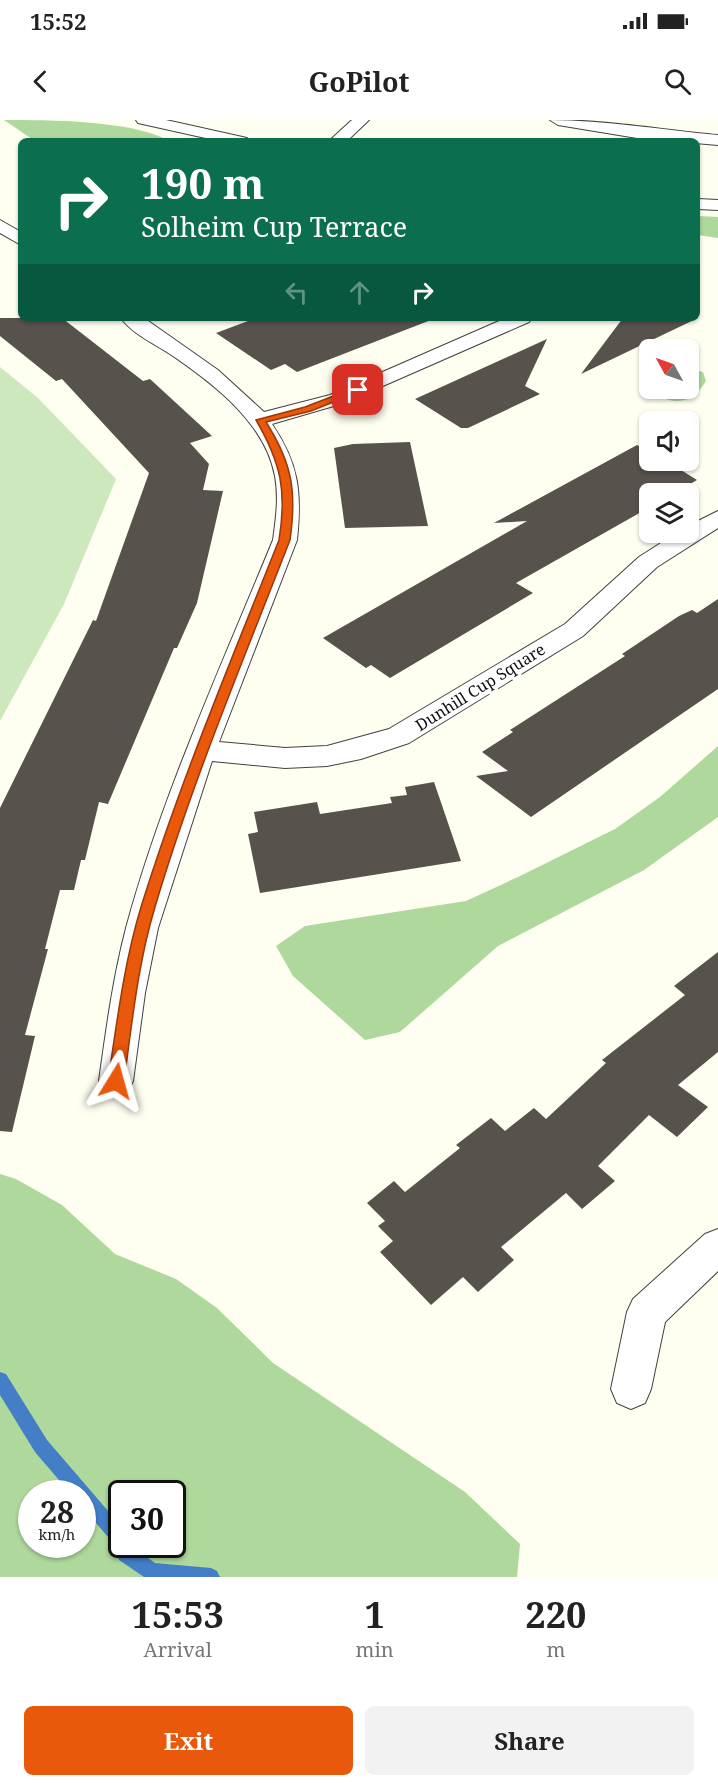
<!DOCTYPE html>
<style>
body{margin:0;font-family:"Noto Serif",serif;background:#f2f2f2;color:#222;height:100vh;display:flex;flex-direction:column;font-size:22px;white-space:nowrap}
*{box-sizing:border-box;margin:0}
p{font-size:20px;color:#767676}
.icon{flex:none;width:33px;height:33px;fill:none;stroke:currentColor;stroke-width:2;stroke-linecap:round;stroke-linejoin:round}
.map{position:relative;height:1457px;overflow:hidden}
.sheet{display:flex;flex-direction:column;background:#fff;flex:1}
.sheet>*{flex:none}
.guide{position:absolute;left:18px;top:18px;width:682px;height:183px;border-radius:9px;box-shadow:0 2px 4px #0004;background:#0b6e4f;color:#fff;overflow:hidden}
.needle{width:39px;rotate:310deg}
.fabs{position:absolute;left:639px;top:219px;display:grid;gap:12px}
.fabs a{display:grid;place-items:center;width:60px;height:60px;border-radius:9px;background:#fff;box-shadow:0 2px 4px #0004;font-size:30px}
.speed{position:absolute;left:18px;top:1360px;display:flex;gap:12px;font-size:30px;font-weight:700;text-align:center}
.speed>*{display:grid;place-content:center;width:78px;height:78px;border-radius:50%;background:#fff;box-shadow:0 2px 4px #0004;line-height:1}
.speed small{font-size:15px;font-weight:400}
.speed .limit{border:3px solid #111;border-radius:9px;background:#fff;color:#111}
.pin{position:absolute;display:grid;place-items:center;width:51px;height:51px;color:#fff;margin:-26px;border-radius:12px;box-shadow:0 3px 9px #0006}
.me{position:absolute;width:66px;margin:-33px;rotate:8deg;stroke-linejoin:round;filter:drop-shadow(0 0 4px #0008)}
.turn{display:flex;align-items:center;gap:21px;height:126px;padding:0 24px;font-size:27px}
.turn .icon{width:78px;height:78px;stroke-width:2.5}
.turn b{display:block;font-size:42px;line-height:51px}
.lanes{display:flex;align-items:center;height:57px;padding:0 24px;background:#0003;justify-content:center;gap:30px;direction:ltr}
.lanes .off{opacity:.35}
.eta{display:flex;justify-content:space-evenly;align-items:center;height:102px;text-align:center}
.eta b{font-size:36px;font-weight:700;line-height:42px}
.cta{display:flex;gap:12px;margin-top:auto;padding:12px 24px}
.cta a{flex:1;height:69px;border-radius:9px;background:#ea580c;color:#fff;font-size:24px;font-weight:700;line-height:69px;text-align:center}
.cta a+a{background:#f2f2f2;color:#222}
.status{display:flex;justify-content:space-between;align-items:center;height:42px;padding:0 30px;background:#fff;direction:ltr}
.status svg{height:16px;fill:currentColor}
header{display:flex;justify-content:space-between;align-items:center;height:78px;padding:0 24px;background:#fff;font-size:27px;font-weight:700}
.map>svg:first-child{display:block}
.green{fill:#cce8bc}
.forest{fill:#aed89c;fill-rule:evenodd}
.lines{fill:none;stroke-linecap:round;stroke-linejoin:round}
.stream{fill:#437ec7;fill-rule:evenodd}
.building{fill:#57524c}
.street-casing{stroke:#424242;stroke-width:2}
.street{fill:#fff;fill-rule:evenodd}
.route{fill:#ea580c;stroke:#983908;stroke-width:1.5}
.labels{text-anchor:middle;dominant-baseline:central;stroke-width:6;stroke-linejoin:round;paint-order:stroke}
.street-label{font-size:16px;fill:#0f0f0f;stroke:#fff}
</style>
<div class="status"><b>15:52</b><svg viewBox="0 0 49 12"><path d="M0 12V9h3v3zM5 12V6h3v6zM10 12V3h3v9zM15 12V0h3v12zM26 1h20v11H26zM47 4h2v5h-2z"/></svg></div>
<header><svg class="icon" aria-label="back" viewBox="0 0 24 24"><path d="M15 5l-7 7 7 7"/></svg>GoPilot<svg class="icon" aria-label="search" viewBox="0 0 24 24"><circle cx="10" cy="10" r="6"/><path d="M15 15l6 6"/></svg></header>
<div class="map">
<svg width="718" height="1457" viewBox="0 0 718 1457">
<rect width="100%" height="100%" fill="#fefef1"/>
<path class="green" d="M0,247L38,278L116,359L64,484L0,601Z"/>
<path class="forest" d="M4,0C48,0 132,0 169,21H35Z
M698,96L718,97V118L698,115Z
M689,249L703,252L706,261C688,291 665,283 640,265L644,255L649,253L650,268H688Z
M718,626V697L644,750L498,826L400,912L365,920L293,856L276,826L305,806L466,781L518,757L615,709L660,677Z
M0,1054L16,1059L62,1085L115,1134L176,1159L217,1188L273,1243L465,1372L520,1424L517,1457H0ZM32,1374H82V1425H32ZM122,1374H172V1425H122Z"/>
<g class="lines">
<path class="stream" d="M0,1252L6,1254L47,1320L121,1406L122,1425H130L155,1443L211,1448L217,1451L220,1457H144L119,1440L109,1418L82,1387V1374H71L35,1332L0,1275Z"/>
</g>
<path class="building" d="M0,198H62L143,261L150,259L212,316L190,323L209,344L203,370L223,371L197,483L177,528H174L108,684L99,682L85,740H81L74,770H60L45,829H48L25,915L35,916L12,1012L0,1011V688L93,500L96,501L149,353L62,259L56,261L0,216Z
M256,198H430L431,200L297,252L285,244L271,250L216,213Z
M623,198H698L581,254Z
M547,219L525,266L540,274L468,308H461L415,279Z
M410,322L428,406L345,408L334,328L353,324Z
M637,325L650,332V340H665L697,360L673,374H650V387L516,463L533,473L390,558L371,545L366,548L323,518L527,401L494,403Z
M718,479V569L531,697L476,656L508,651L482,632L513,612L510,610L625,536L622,534L679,496L692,490L697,493Z
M434,662L461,741L260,773L248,714L258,712L254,692L317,682L320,694L392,683L390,677L407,675L405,667Z
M718,832V932L678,965L708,987L677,1017L649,995L598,1046L615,1061L582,1089L566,1073L501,1127L514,1140L478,1172L463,1157L431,1185L380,1132L393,1121L378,1106L385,1101L367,1083L394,1061L405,1072L460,1028L456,1025L491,998L505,1011L534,988L546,999L606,943L602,940L685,875L674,866Z"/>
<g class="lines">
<defs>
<path id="street" d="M136,0H166L247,18L249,21H219L138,3Z
M352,0H369L347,21H329Z
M550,0C606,0 662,10 718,15V25L637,18L558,5Z
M698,79L718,80V90L698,89Z
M0,100L21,112V125L0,113Z
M121,198H144L218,250L264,292L330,275L506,198H532L529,202L344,283L272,304C299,344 302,372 297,420L219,622L285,628L327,626L389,609L565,504L639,437L678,412H688V406L718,391V408L657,447L583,516L409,623L361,639L327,646L285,648L212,641L158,808L145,873L133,961L128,971L116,976L104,971L99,961C106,910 113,858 126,808C162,675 221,547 273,420C276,398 279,378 275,356C265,303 215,265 173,236C157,225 132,214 121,198Z
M718,1109V1151L665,1202L651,1269L645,1283L631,1289L617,1283L611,1269L627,1192L633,1179L705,1114Z"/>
</defs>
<use href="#street" class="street-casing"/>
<use href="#street" class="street"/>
</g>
<path class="route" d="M354,268L363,270L311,291L266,302C292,343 297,371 290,420C243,541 192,662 155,787C138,843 132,903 124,961L116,968L108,961C117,902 124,843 141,787C180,662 231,541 279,420C287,371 281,343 256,300L305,287Z"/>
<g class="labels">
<g class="street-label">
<text transform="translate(480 567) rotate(-32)">Dunhill Cup Square</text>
</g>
</g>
</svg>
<div class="fabs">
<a><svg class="needle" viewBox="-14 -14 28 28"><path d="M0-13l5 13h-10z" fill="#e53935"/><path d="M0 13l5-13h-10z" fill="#767676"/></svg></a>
<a><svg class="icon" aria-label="sound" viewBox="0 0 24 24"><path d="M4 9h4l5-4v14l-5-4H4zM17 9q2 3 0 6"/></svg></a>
<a><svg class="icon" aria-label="layers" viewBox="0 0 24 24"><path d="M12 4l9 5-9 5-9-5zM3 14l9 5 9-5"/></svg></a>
</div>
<div class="speed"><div>28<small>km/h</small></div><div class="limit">30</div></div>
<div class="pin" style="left:358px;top:270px;background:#d93025"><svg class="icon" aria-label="arrive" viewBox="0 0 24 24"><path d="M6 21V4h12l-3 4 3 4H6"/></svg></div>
<svg class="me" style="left:116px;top:961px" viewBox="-20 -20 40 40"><path d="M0-17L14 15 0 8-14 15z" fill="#ea580c" stroke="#fff" stroke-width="4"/></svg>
<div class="guide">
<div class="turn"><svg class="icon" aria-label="right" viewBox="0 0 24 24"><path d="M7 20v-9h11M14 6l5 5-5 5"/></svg><div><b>190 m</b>Solheim Cup Terrace</div></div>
<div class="lanes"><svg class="icon off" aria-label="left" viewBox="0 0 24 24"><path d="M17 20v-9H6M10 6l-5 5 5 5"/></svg><svg class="icon off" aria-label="ahead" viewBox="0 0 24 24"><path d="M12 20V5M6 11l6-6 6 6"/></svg><svg class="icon" aria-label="right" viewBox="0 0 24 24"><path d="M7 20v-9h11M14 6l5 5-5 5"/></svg></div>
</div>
</div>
<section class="sheet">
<div class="eta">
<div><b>15:53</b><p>Arrival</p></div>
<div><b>1</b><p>min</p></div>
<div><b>220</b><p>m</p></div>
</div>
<div class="cta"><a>Exit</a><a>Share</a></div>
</section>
